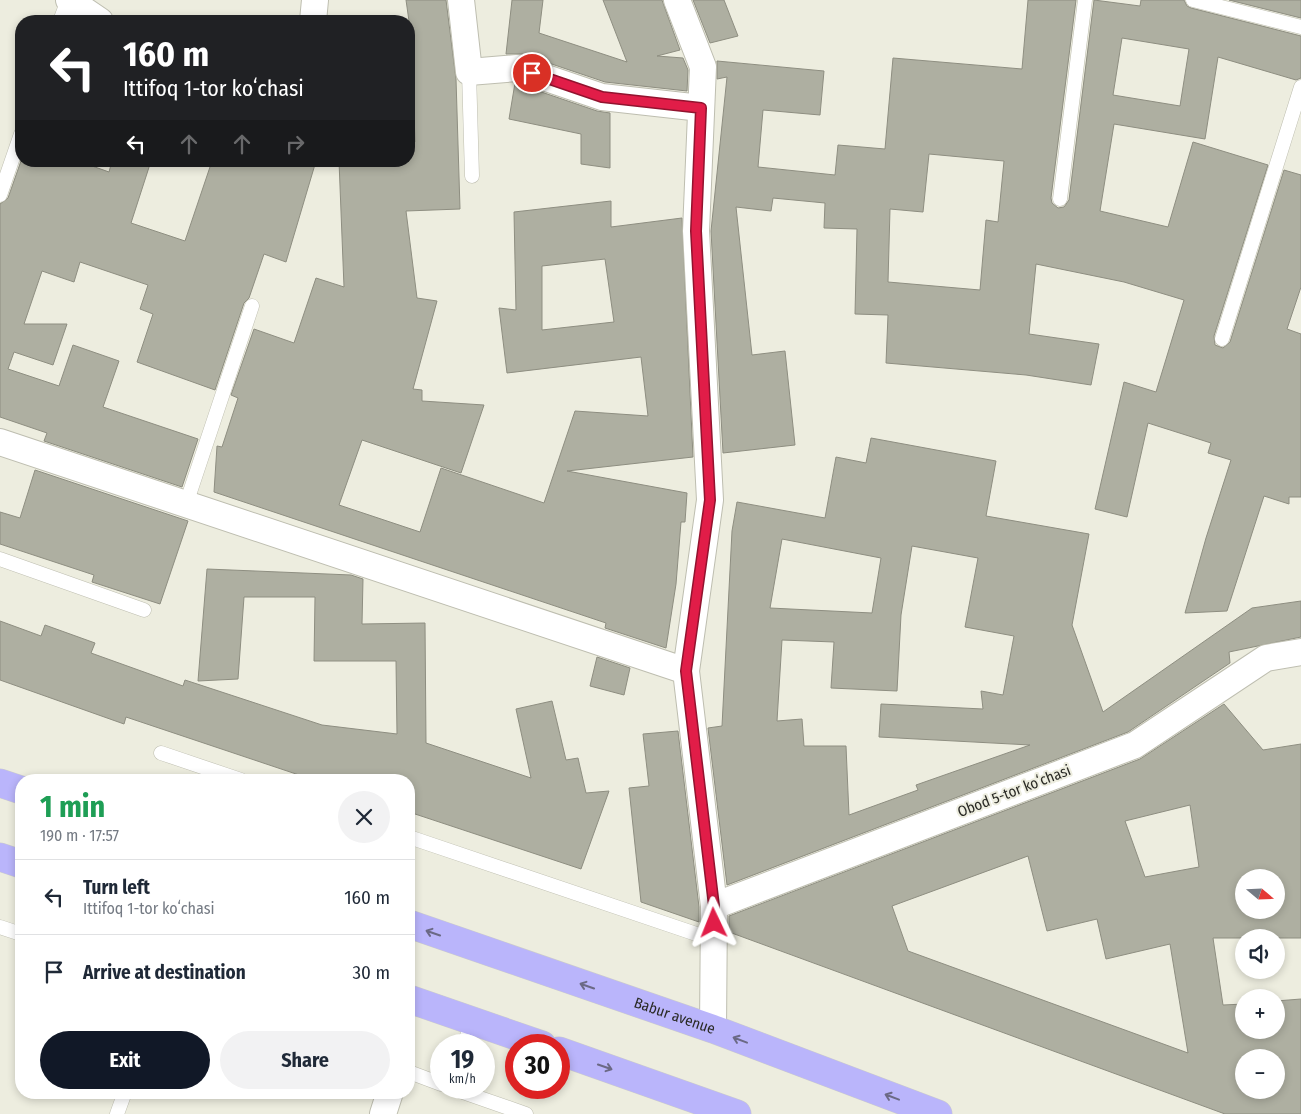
<!DOCTYPE html>
<meta charset="utf-8">
<style>
body{margin:0;font-family:"Fira Sans Condensed",sans-serif;background:#f2f2f3;color:#1f2937;height:100vh;display:flex;flex-direction:column;font-size:19px;white-space:nowrap}
*{box-sizing:border-box;margin:0}
p{font-size:16px;color:#747a83}
.icon{flex:none;width:28px;height:28px;fill:none;stroke:currentColor;stroke-width:2;stroke-linecap:round;stroke-linejoin:round}
.map{position:relative;flex:1;overflow:hidden}
.details{position:absolute;left:15px;top:774px;width:400px;height:325px;display:flex;flex-direction:column;background:#fff;border-radius:20px;box-shadow:0 2px 8px #0003}
.details>*{flex:none}
.guide{position:absolute;left:15px;top:15px;width:400px;height:152px;border-radius:20px;box-shadow:0 2px 8px #0003;background:#202124;color:#fff;overflow:hidden}
.needle{width:32px;rotate:109deg}
.buttons{position:absolute;left:1235px;top:869px;display:grid;gap:10px}
.buttons a{display:grid;place-items:center;width:50px;height:50px;border-radius:50%;background:#fff;box-shadow:0 2px 8px #0003;font-size:25px}
.speed{position:absolute;left:430px;top:1034px;display:flex;gap:10px;font-size:25px;font-weight:700;text-align:center}
.speed>*{display:grid;place-content:center;width:65px;height:65px;border-radius:50%;background:#fff;box-shadow:0 2px 8px #0003;line-height:1}
.speed small{font-size:12px;font-weight:400}
.speed .limit{border:8px solid #d22;background:#fff;color:#111}
.pin{position:absolute;display:grid;place-items:center;width:42px;height:42px;color:#fff;margin:-21px;border:2px solid #fff;border-radius:50%;box-shadow:0 1px 5px #0007}
.me{position:absolute;width:55px;margin:-28px;rotate:358deg;stroke-linejoin:round;filter:drop-shadow(0 0 4px #0008)}
.turn{display:flex;align-items:center;gap:18px;height:105px;padding:0 25px;font-size:22px}
.turn .icon{width:65px;height:65px;stroke-width:2.5}
.turn b{display:block;font-size:35px;line-height:42px}
.lanes{display:flex;align-items:center;height:48px;padding:0 25px;background:#0003;justify-content:center;gap:25px;direction:ltr}
.lanes .off{opacity:.35}
.round{display:grid;place-items:center;flex:none;width:52px;height:52px;border-radius:26px;background:#f2f2f3}
.summary{display:flex;align-items:center;justify-content:space-between;height:85px;padding:0 25px}
h1{font-size:30px;font-weight:700;line-height:38px;color:#1e9e55}
.action{display:flex;gap:10px;margin-top:auto;padding:10px 25px}
.action a{flex:1;height:58px;border-radius:30px;background:#111827;color:#fff;font-size:20px;font-weight:700;line-height:58px;text-align:center}
.action a+a{background:#f2f2f3;color:#1f2937}
ul{padding:0;list-style:none}
li{display:flex;align-items:center;gap:15px;height:75px;padding:0 25px;border-top:1px solid #e0e1e3}
li div{flex:1}
li b{display:block;font-size:19px}
li em{font-style:normal}
.map>svg:first-child{display:block}
.building{fill:#aeafa1;stroke:#8e8e81;fill-rule:evenodd}
.lines{fill:none;stroke-linecap:round;stroke-linejoin:round}
.service-casing{stroke:#bebeb0;stroke-width:15}
.minor-casing{stroke:#bebeb0;stroke-width:28}
.primary-casing{stroke:#cccccb;stroke-width:29}
.service{stroke:#fff;stroke-width:14}
.minor{stroke:#fff;stroke-width:26}
.primary{stroke:#bab5fb;stroke-width:28}
.oneway{stroke:#6b6985}
.route-casing{stroke:#92132f;stroke-width:12}
.route{stroke:#e11d48;stroke-width:9}
.labels{text-anchor:middle;dominant-baseline:central;stroke-width:4;stroke-linejoin:round;paint-order:stroke}
.street-label{font-size:15px;fill:#2a2a25;stroke:#ededdf}
</style>
<div class="map">
<svg width="1301" height="1114" viewBox="0 0 1301 1114">
<rect width="100%" height="100%" fill="#ededdf"/>
<path class="building" d="M406,0H446L456,79L460,209L406,211L417,298L437,301L413,389L422,390V401L484,405L461,473L362,440L339,505L420,532L441,468L544,503L575,411L648,416L641,357L507,373L499,308L516,310L514,212L611,201V227L682,218L693,457L567,471L687,493L685,522H681L676,584L666,648L605,628L606,623L214,492L217,446L222,447L238,398L231,395L254,329L294,343L316,278L344,287L339,161H409V142H415L412,59H409V21ZM605,259L614,322L542,330V266Z
M512,0H543L539,33L627,62L603,0H662L680,50L657,56L683,58L688,70L687,91L605,82L522,54H506Z
M693,0H724L738,36L710,43Z
M1028,0H1076L1051,198L1052,203L1058,208L1064,207L1069,200L1094,0L1140,6L1141,0H1184L1187,6L1191,8L1301,36V78L1296,80L1218,57L1205,139L1114,124L1100,211L1168,227L1193,142L1268,165L1214,336L1215,345L1223,348L1230,342L1284,170L1301,175V287L1287,329L1301,334V497H1289V504L1264,496L1227,611L1185,613L1206,538L1231,460L1208,453L1211,443L1148,423L1127,517L1095,509L1124,382L1156,392L1184,300L1124,282L1036,264L1029,334L1099,344L1091,385L1026,375L886,363L888,315L855,314L857,229L824,228L825,203L773,198L771,211L736,207L752,355L785,351L795,445L723,453L711,231L727,77L717,79V61L824,71L820,115L763,110L758,167L835,175L838,145L885,149L893,58L1022,69ZM1122,38L1189,49L1180,106L1113,95ZM929,154L1004,161L998,222L986,220L980,290L888,282L890,209L923,212Z
M1229,0H1301V18Z
M515,83L597,111L610,113V168L581,164V134L509,119Z
M21,161H78L109,172L112,161H151L131,223L185,241L212,161H316L286,262L264,254L249,298L244,303L215,390L137,362L153,314L140,309L148,285L80,262L74,282L42,271L24,324H67L53,365L14,352L8,369L59,386L73,345L119,361L103,407L198,439L182,487L44,441L47,433L0,417V204L8,198Z
M871,438L996,461L986,516L1089,534L1072,625L1103,712L1252,608L1301,601V637L1229,652L1230,663L1128,732L727,885L708,728L722,726L732,531L737,502L825,518L836,457L866,463ZM782,539L881,558L872,613L770,608ZM912,546L978,558L965,627L1014,636L1003,695L981,691L983,709L881,704L879,737L1030,745L916,785L918,790L849,815L846,746H804L802,719L777,721L782,640L834,642L831,688L897,691L901,615Z
M35,470L188,521L160,604L92,582L94,575L0,544V512L20,518Z
M207,569L351,575L363,579L362,624L425,623L426,743L531,778L516,709L552,701L566,760L578,758L586,793L609,791L581,869L409,812V780H314L126,717L124,724L0,680V621L41,636L45,625L95,643L91,653L183,686L185,680L322,725L397,734L396,661H314L315,597H244L238,679L198,681Z
M597,657L630,668L624,695L590,686Z
M1224,704L1263,750L1301,744V938H1213L1223,1005L1244,1004V1030H1276V1001L1301,999V1114H1225L729,932V916L1140,759ZM1190,805L1199,867L1145,877L1125,821ZM1028,856L1047,931L1097,919L1106,959L1170,944L1188,1053L908,951L892,906ZM1244,878H1276V910H1244ZM1244,1058H1276V1090H1244Z
M678,731L699,907V922L641,902L629,788L649,786L643,734Z"/>
<g class="lines">
<defs>
<path id="service" d="M1193,0L1301,27
M60,21L68,0
M469,72L472,176
M0,195L21,134
M1060,199L1085,0
M1222,339L1301,87
M186,504L252,306
M0,559L144,610
M161,753L241,780
M409,837L714,940
M0,927L21,934
M464,1045L472,1021
M409,1072L441,1084
M451,1088L526,1114
M117,1114L125,1092"/>
<path id="minor" d="M69,0L100,21
M461,0L469,72L517,68L602,97L701,108
M677,0L703,67L696,231L710,500L686,671L714,906L713,1029
M313,21L315,0
M0,442L686,671
M714,906L1135,745L1266,658L1301,652
M383,1114L390,1092"/>
<g id="primary">
<path d="M0,783L21,790"/>
<path d="M0,857L21,864"/>
<path id="s1" d="M409,924L713,1029L938,1114"/>
<path d="M409,999L542,1045"/>
<path d="M559,1051L737,1114"/>
</g>
</defs>
<use href="#service" class="service-casing"/>
<use href="#minor" class="minor-casing"/>
<use href="#primary" class="primary-casing"/>
<use href="#service" class="service"/>
<use href="#minor" class="minor"/>
<use href="#primary" class="primary"/>
</g>
<defs><path id="oneway-shaft" d="M-6 0H5M1.5-3L5.5 0L1.5 3" fill="none" stroke-width="1.6" stroke-linecap="round" stroke-linejoin="round" transform="scale(1.25)"/></defs>
<g class="oneway">
<use href="#oneway-shaft" transform="translate(433 933) rotate(-161)"/>
<use href="#oneway-shaft" transform="translate(587 986) rotate(-161)"/>
<use href="#oneway-shaft" transform="translate(740 1040) rotate(-159)"/>
<use href="#oneway-shaft" transform="translate(605 1067) rotate(19)"/>
<use href="#oneway-shaft" transform="translate(892 1097) rotate(-159)"/>
</g>
<g class="lines">
<defs>
<path id="route" d="M532,73L602,97L701,108L696,231L710,500L686,671L714,906V923"/>
</defs>
<use href="#route" class="route-casing"/>
<use href="#route" class="route"/>
</g>
<g class="labels">
<g class="street-label">
<text transform="translate(1014 791) rotate(-21)">Obod 5-tor koʻchasi</text>
<text stroke="none"><textPath href="#s1" startOffset="281">Babur avenue</textPath></text>
</g>
</g>
</svg>
<div class="buttons">
<a><svg class="needle" viewBox="-14 -14 28 28"><path d="M0-13l5 13h-10z" fill="#e53935"/><path d="M0 13l5-13h-10z" fill="#747a83"/></svg></a>
<a><svg class="icon" aria-label="sound" viewBox="0 0 24 24"><path d="M4 9h4l5-4v14l-5-4H4zM17 9q2 3 0 6"/></svg></a>
<a>+</a>
<a>−</a>
</div>
<div class="speed"><div>19<small>km/h</small></div><div class="limit">30</div></div>
<div class="pin" style="left:532px;top:73px;background:#d93025"><svg class="icon" aria-label="arrive" viewBox="0 0 24 24"><path d="M6 21V4h12l-3 4 3 4H6"/></svg></div>
<svg class="me" style="left:714px;top:923px" viewBox="-20 -20 40 40"><path d="M0-17L14 15 0 8-14 15z" fill="#e11d48" stroke="#fff" stroke-width="4"/></svg>
<div class="guide">
<div class="turn"><svg class="icon" aria-label="left" viewBox="0 0 24 24"><path d="M17 20v-9H6M10 6l-5 5 5 5"/></svg><div><b>160 m</b>Ittifoq 1-tor koʻchasi</div></div>
<div class="lanes"><svg class="icon" aria-label="left" viewBox="0 0 24 24"><path d="M17 20v-9H6M10 6l-5 5 5 5"/></svg><svg class="icon off" aria-label="ahead" viewBox="0 0 24 24"><path d="M12 20V5M6 11l6-6 6 6"/></svg><svg class="icon off" aria-label="ahead" viewBox="0 0 24 24"><path d="M12 20V5M6 11l6-6 6 6"/></svg><svg class="icon off" aria-label="right" viewBox="0 0 24 24"><path d="M7 20v-9h11M14 6l5 5-5 5"/></svg></div>
</div>
<section class="details">
<div class="summary"><div><h1>1 min</h1><p>190 m · 17:57</p></div><a class="round"><svg class="icon" aria-label="close" viewBox="0 0 24 24"><path d="M6 6l12 12M18 6L6 18"/></svg></a></div>
<ul>
<li><svg class="icon" aria-label="left" viewBox="0 0 24 24"><path d="M17 20v-9H6M10 6l-5 5 5 5"/></svg><div><b>Turn left</b><p>Ittifoq 1-tor koʻchasi</p></div><em>160 m</em></li>
<li><svg class="icon" aria-label="arrive" viewBox="0 0 24 24"><path d="M6 21V4h12l-3 4 3 4H6"/></svg><div><b>Arrive at destination</b></div><em>30 m</em></li>
</ul>
<div class="action"><a>Exit</a><a>Share</a></div>
</section>
</div>
